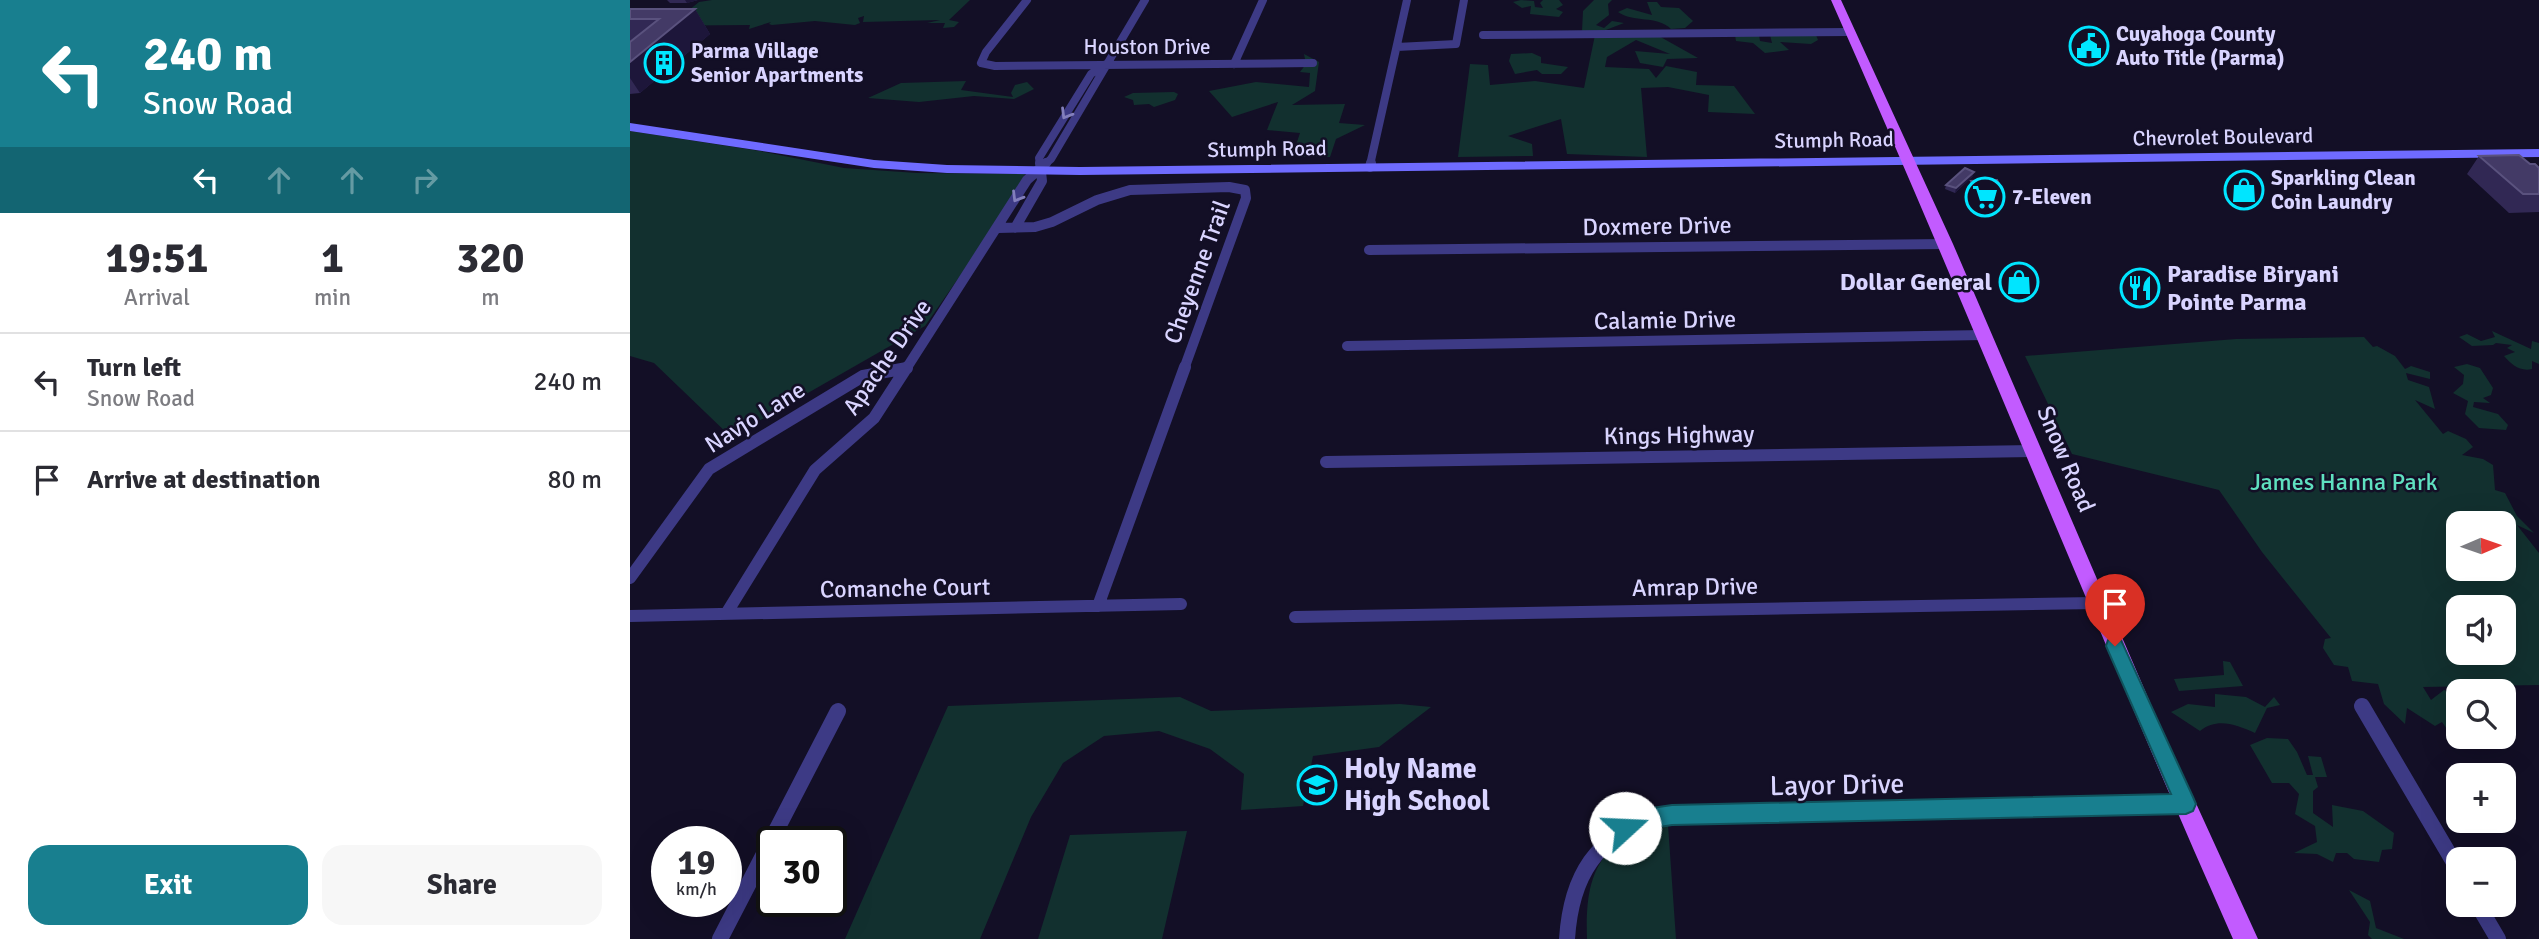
<!DOCTYPE html>
<meta charset="utf-8">
<style>
body{margin:0;font-family:Signika,sans-serif;background:#f7f7f7;color:#2b2b33;height:100vh;display:flex;flex-direction:column;font-size:26px;white-space:nowrap}
*{box-sizing:border-box;margin:0}
p{font-size:23px;color:#7c7c81}
.icon{flex:none;width:38px;height:38px;fill:none;stroke:currentColor;stroke-width:2;stroke-linecap:round;stroke-linejoin:round}
.map{position:relative;flex:1;overflow:hidden}
.panel{display:flex;flex-direction:column;background:#fff;width:630px}
.panel>*{flex:none}
.top-card{background:#187f8f;color:#fff;overflow:hidden}
.needle{width:46px;rotate:88deg}
.controls{position:absolute;left:1816px;top:511px;display:grid;gap:14px}
.controls a{display:grid;place-items:center;width:70px;height:70px;border-radius:14px;background:#fff;box-shadow:0 7px 28px #0002;font-size:35px}
.speed{position:absolute;left:21px;top:826px;display:flex;gap:14px;font-size:35px;font-weight:700;text-align:center}
.speed>*{display:grid;place-content:center;width:91px;height:91px;border-radius:50%;background:#fff;box-shadow:0 7px 28px #0002;line-height:1}
.speed small{font-size:18px;font-weight:400}
.speed .limit{border:4px solid #111;border-radius:10px;background:#fff;color:#111}
.pin{position:absolute;display:grid;place-items:center;width:60px;height:60px;color:#fff;margin:-72px -30px;border-radius:50% 50% 50% 0;rotate:-45deg;box-shadow:0 0 7px #0007}
.pin .icon{rotate:45deg}
.me{position:absolute;width:77px;margin:-38px;rotate:70deg;stroke-linejoin:round;filter:drop-shadow(0 0 5px #0008)}
.turn{display:flex;align-items:center;gap:24px;height:147px;padding:0 28px;font-size:32px}
.turn .icon{width:91px;height:91px;stroke-width:2.5}
.turn b{display:block;font-size:49px;line-height:60px}
.lanes{display:flex;align-items:center;height:66px;padding:0 28px;background:#0003;justify-content:center;gap:35px;direction:ltr}
.lanes .off{opacity:.35}
.eta{display:flex;justify-content:space-evenly;align-items:center;height:119px;text-align:center}
.eta b{font-size:42px;font-weight:700;line-height:49px}
.primary-button{display:flex;gap:14px;margin-top:auto;padding:14px 28px}
.primary-button a{flex:1;height:80px;border-radius:21px;background:#187f8f;color:#fff;font-size:28px;font-weight:700;line-height:80px;text-align:center}
.primary-button a+a{background:#f7f7f7;color:#2b2b33}
ul{padding:0;list-style:none}
li{display:flex;align-items:center;gap:21px;height:98px;padding:0 28px;border-top:2px solid #e1e1e2}
li div{flex:1}
li b{display:block;font-size:26px}
li em{font-style:normal}
main{display:flex;flex:1;min-height:0}
.map>svg:first-child{display:block}
.green{fill:#12302f;fill-rule:evenodd}
.lines{fill:none;stroke-linecap:round;stroke-linejoin:round}
.minor-far3{stroke:#3d3a85;stroke-width:8}
.minor-far2{stroke:#3d3a85;stroke-width:10}
.minor-far1{stroke:#3d3a85;stroke-width:12}
.minor{stroke:#3d3a85;stroke-width:16}
.secondary{fill:#6f6bff;fill-rule:evenodd}
.primary{fill:#c25bff;fill-rule:evenodd}
.wall{fill:#312854}
.shaded-wall{fill:#1d163a}
.building{fill:#433a66;stroke:#5a527e;stroke-width:2}
.oneway{stroke:#837fbc}
.route{fill:#187f8f;stroke:#10535d;stroke-width:2}
.labels{text-anchor:middle;dominant-baseline:central;stroke-width:5;stroke-linejoin:round;paint-order:stroke}
.far-poi-label{font-size:21px;font-weight:bold;fill:#d9d4ff;stroke:#130f26;text-anchor:start}
.far-street-label{font-size:21px;fill:#d9d4ff;stroke:#130f26}
.street-label{font-size:24px;fill:#d9d4ff;stroke:#130f26}
.poi-label{font-size:24px;font-weight:bold;fill:#d9d4ff;stroke:#130f26;text-anchor:start}
.park-label{font-size:24px;fill:#5fe0c0;stroke:#130f26}
.near-poi-label{font-size:28px;font-weight:bold;fill:#d9d4ff;stroke:#130f26;text-anchor:start}
.near-street-label{font-size:28px;fill:#d9d4ff;stroke:#130f26}
</style>
<main>
<section class="panel">
<div class="top-card">
<div class="turn"><svg class="icon" aria-label="left" viewBox="0 0 24 24"><path d="M17 20v-9H6M10 6l-5 5 5 5"/></svg><div><b>240 m</b>Snow Road</div></div>
<div class="lanes"><svg class="icon" aria-label="left" viewBox="0 0 24 24"><path d="M17 20v-9H6M10 6l-5 5 5 5"/></svg><svg class="icon off" aria-label="ahead" viewBox="0 0 24 24"><path d="M12 20V5M6 11l6-6 6 6"/></svg><svg class="icon off" aria-label="ahead" viewBox="0 0 24 24"><path d="M12 20V5M6 11l6-6 6 6"/></svg><svg class="icon off" aria-label="right" viewBox="0 0 24 24"><path d="M7 20v-9h11M14 6l5 5-5 5"/></svg></div>
</div>
<div class="eta">
<div><b>19:51</b><p>Arrival</p></div>
<div><b>1</b><p>min</p></div>
<div><b>320</b><p>m</p></div>
</div>
<ul>
<li><svg class="icon" aria-label="left" viewBox="0 0 24 24"><path d="M17 20v-9H6M10 6l-5 5 5 5"/></svg><div><b>Turn left</b><p>Snow Road</p></div><em>240 m</em></li>
<li><svg class="icon" aria-label="arrive" viewBox="0 0 24 24"><path d="M6 21V4h12l-3 4 3 4H6"/></svg><div><b>Arrive at destination</b></div><em>80 m</em></li>
</ul>
<div class="primary-button"><a>Exit</a><a>Share</a></div>
</section>
<div class="map">
<svg width="1909" height="939" viewBox="0 0 1909 939">
<rect width="100%" height="100%" fill="#130f26"/>
<path class="green" d="M82,0H340L319,20L329,22L324,27L313,28L315,23H297L310,20L233,22L234,16L228,18L230,23L225,25L185,21L142,25L139,24L141,22L119,29L120,25L0,26L58,11L69,2Z
M891,0L904,1L905,7L913,8L910,3L913,0H929L933,5L926,9L933,12L929,17L900,14L901,6L892,8L883,2Z
M964,0H982L978,4L979,15L966,25L974,28L982,21L994,23L968,33L952,31L953,11Z
M1017,2H1027L1031,7L1049,8L1063,21L1055,28L1041,29C1027,15 1003,23 988,12L997,8L1022,15Z
M965,35H1027L1068,58L1037,59L1033,67L1010,63L1005,51L1040,54L1006,40L977,57L975,67L1019,69L1026,78L1036,66L1067,72L1066,85L1104,86L1125,114L1078,112L1079,95L1038,87L1011,88L1017,157L937,154L931,119L878,136L902,144L903,156L828,157L840,64L858,65L860,85L905,81L954,88Z
M1105,35H1129L1130,41L1142,43L1140,35H1186L1188,40L1181,44L1150,42L1159,50L1135,53L1123,43L1106,41Z
M902,53L911,57V63L938,67L931,74H912L907,70L885,74L879,61L881,54Z
M674,54L689,62L685,91L662,105L715,104L709,123L735,125L706,139L700,157H662L670,133L637,130L648,102L602,117L579,91L626,82L679,87L680,73L670,72L676,64Z
M336,81L331,90L383,97L381,93L385,85L397,82L404,89L384,99L344,96L289,102L238,98L271,83Z
M544,92L548,94L545,100L524,107L519,104L504,105L503,100L494,97L503,93Z
M0,131L130,151L214,168L287,173L395,174L364,227L295,326L101,437L24,363L0,356Z
M1862,331L1901,349L1902,341L1909,343V364L1902,361V369C1890,372 1881,364 1874,356L1885,352L1877,348L1882,345L1866,343L1863,345L1842,346L1829,337L1837,334L1851,341L1865,337Z
M1734,337L1743,347L1747,346L1765,356L1775,369L1781,366L1800,372V379L1776,373L1778,380L1799,387L1805,409L1785,400L1813,434L1818,431L1836,439L1843,447L1832,455L1853,459L1863,465L1865,490L1875,493L1887,516L1904,533L1887,525L1909,553V685L1793,687L1801,700L1814,690L1829,695V714H1822L1828,728L1819,732L1812,722L1805,726L1777,708L1775,724L1754,704L1748,684L1722,681L1718,667L1704,665L1693,648L1695,639L1701,638L1632,552L1589,490L1442,454L1395,356L1606,339ZM1829,523H1874V569H1829ZM1829,607H1874V653H1829Z
M1837,364L1850,368L1863,388L1861,395L1853,398L1860,403L1844,402L1843,407L1868,414L1878,425L1876,430L1849,428L1835,414L1838,401L1823,393L1833,384L1834,375L1824,367Z
M1593,661L1600,662L1613,686L1549,691L1544,679L1594,675Z
M1585,694L1616,697L1635,707L1644,697L1650,705L1637,708L1625,733C1606,725 1588,717 1570,731L1541,712L1558,704L1585,707Z
M550,697L581,711L770,704L801,707L749,747L683,756L673,806L611,810L614,774L580,749L529,731L474,736L433,763L401,817L350,939H215L318,706Z
M1637,738L1658,739L1667,752L1677,775H1683L1678,756L1691,757L1697,777H1685L1688,787L1683,791V813L1703,827L1702,805L1733,811L1764,833L1762,849L1752,850L1749,862L1724,859L1717,853H1706L1703,862L1687,854L1664,853L1687,842L1685,826L1665,814L1669,794L1659,783H1642L1620,745Z
M1038,825L1046,939H957C956,908 957,870 983,848C994,839 1023,831 1038,825Z
M557,831L532,939H408L440,835Z
M1719,890L1740,901L1746,928L1774,939H1742L1738,935L1740,922Z"/>
<g class="lines">
<path class="minor-far3" d="M397,0L356,52L351,63L365,66L683,63
M853,35L1220,32
M767,47L826,44L834,0
M604,64L633,0
M410,165L409,158L461,74L474,65
M414,165L421,159L515,0
M740,165L777,0"/>
<path class="minor-far2" d="M740,167L741,163
M368,228L405,227L422,222L467,200L500,190L599,187L615,190L616,198L554,369
M385,228L412,181L410,163
M739,250L1316,244
M717,346L1354,335
M271,369L277,368
M276,369L397,180L416,163"/>
<path class="minor-far1" d="M696,462L1403,451
M0,578L79,469L233,376L277,368
M468,606L555,367
M96,614L185,470L244,418L277,367
M0,616L551,604
M665,617L1466,603"/>
<path class="minor" d="M1732,706L1829,871
M1848,905L1868,939
M90,939L208,711
M937,939C941,876 966,836 1027,816L1556,804"/>
<path class="secondary" d="M0,123L244,160L317,165L450,167L1909,149V157L450,175L317,173L244,168L0,131Z"/>
<path class="primary" d="M1201,0H1211L1323,244L1522,707L1628,939H1603C1465,628 1339,311 1201,0Z"/>
</g>
<path class="wall" d="M37,0H68L57,3H40Z
M0,9H65L80,34L10,93L0,94Z
M1849,156L1900,164L1909,168V212L1879,213L1837,174Z
M1343,176L1325,193L1315,189L1316,185Z
M1341,181L1373,192L1370,201H1344L1339,190Z"/>
<path class="shaded-wall" d="M55,0H68L57,3Z
M65,9L80,34L10,93L0,78V62Z
M1344,172L1343,176L1325,193L1326,188Z"/>
<path class="building" d="M0,9H65L0,62V42L29,19H0Z
M1889,155L1900,164H1905L1909,168V194H1893L1849,156Z
M1335,168L1344,172L1326,188L1316,185Z
M1367,180L1373,192H1347L1341,181Z"/>
<defs><path id="oneway-chevron" d="M-2-3.5L2.5 0L-2 3.5" fill="none" stroke-width="1.6" stroke-linecap="round" stroke-linejoin="round" transform="scale(1.75)"/></defs>
<g class="oneway">
<use href="#oneway-chevron" transform="translate(436 114) rotate(121)"/>
<use href="#oneway-chevron" transform="translate(387 197) rotate(121)"/>
</g>
<path class="route" d="M1485,638L1491,640L1563,797L1566,804L1563,811L1556,814L1042,825L1017,829L995,838L987,835L984,828L987,821L1015,809L1042,805L1541,794L1476,646L1478,640Z"/>
<defs>
<symbol id="civic-ring" viewBox="-11 -11 22 22"><circle r="9.5" fill="#130f26" stroke="#00e5ff" stroke-width="1.5"/><path d="M-.6-6.5H3V-4.5H.6V-3L4-1V1h2V6H-6V1h2V-1L-.6-3ZM-1.2 2.5V6h2.4V2.5Z" fill="#00e5ff"/></symbol>
<symbol id="building-ring" viewBox="-11 -11 22 22"><circle r="9.5" fill="#130f26" stroke="#00e5ff" stroke-width="1.5"/><path d="M-4-6H4V6H1V3H-1V6H-4ZM-2.5-4.3h1.7v1.8h-1.7ZM.8-4.3h1.7v1.8H.8ZM-2.5-1h1.7V.8h-1.7ZM.8-1h1.7V.8H.8Z" fill="#00e5ff"/></symbol>
<symbol id="shop-ring" viewBox="-11 -11 22 22"><circle r="9.5" fill="#130f26" stroke="#00e5ff" stroke-width="1.5"/><path d="M-5-2.5h2.3a2.7 3.5 0 0 1 5.4 0H5L5.5 6h-11ZM-1.5-2.5h3a1.5 2.3 0 0 0-3 0Z" fill="#00e5ff"/></symbol>
<symbol id="supermarket-ring" viewBox="-11 -11 22 22"><circle r="9.5" fill="#130f26" stroke="#00e5ff" stroke-width="1.5"/><path d="M-6-5.5h2.5l.6 2H6L4.5 2H-2.5L-4.4-4H-6ZM-1.5 3.2a1.3 1.3 0 1 0 .1 0ZM3 3.2a1.3 1.3 0 1 0 .1 0Z" fill="#00e5ff"/></symbol>
<symbol id="restaurant-ring" viewBox="-11 -11 22 22"><circle r="9.5" fill="#130f26" stroke="#00e5ff" stroke-width="1.5"/><path d="M-5-6h1v4h1v-4h1v4h1v-4h1v5L-1.5 .5V6h-2V.5L-5-1ZM5-6V6H3V1.5H1.5Q1.5-4 5-6Z" fill="#00e5ff"/></symbol>
<symbol id="school-ring" viewBox="-11 -11 22 22"><circle r="9.5" fill="#130f26" stroke="#00e5ff" stroke-width="1.5"/><path d="M0-5L7-2L0 1L-7-2ZM-4 1L0 2.5L4 1V4Q0 6-4 4Z" fill="#00e5ff"/></symbol>
</defs>
<g fill-rule="evenodd">
<use href="#civic-ring" x="1437" y="24" width="44" height="44"/>
<use href="#building-ring" x="12" y="41" width="44" height="44"/>
<use href="#shop-ring" x="1592" y="168" width="44" height="44"/>
<use href="#supermarket-ring" x="1333" y="175" width="44" height="44"/>
<use href="#shop-ring" x="1367" y="260" width="44" height="44"/>
<use href="#restaurant-ring" x="1488" y="266" width="44" height="44"/>
<use href="#school-ring" x="665" y="763" width="44" height="44"/>
</g>
<g class="labels">
<g class="far-poi-label">
<text x="1486" y="34">Cuyahoga County<tspan x="1486" dy="24">Auto Title (Parma)</tspan></text>
<text x="61" y="51">Parma Village<tspan x="61" dy="24">Senior Apartments</tspan></text>
<text x="1641" y="178">Sparkling Clean<tspan x="1641" dy="24">Coin Laundry</tspan></text>
<text x="1382" y="197">7-Eleven</text>
</g>
<g class="far-street-label">
<text x="517" y="47">Houston Drive</text>
<text transform="translate(1593 137) rotate(-1)">Chevrolet Boulevard</text>
<text transform="translate(1204 140) rotate(-1)">Stumph Road</text>
<text transform="translate(637 149) rotate(-1)">Stumph Road</text>
</g>
<g class="street-label">
<text transform="translate(1027 226) rotate(-1)">Doxmere Drive</text>
<text transform="translate(567 272) rotate(-70)">Cheyenne Trail</text>
<text transform="translate(1035 320) rotate(-1)">Calamie Drive</text>
<text transform="translate(257 357) rotate(-55)">Apache Drive</text>
<text transform="translate(125 417) rotate(-32)">Navjo Lane</text>
<text transform="translate(1049 435) rotate(-1)">Kings Highway</text>
<text transform="translate(1436 459) rotate(67)">Snow Road</text>
<text transform="translate(1065 587) rotate(-1)">Amrap Drive</text>
<text transform="translate(275 588) rotate(-1)">Comanche Court</text>
</g>
<g class="poi-label">
<text x="1537" y="274">Paradise Biryani<tspan x="1537" dy="28">Pointe Parma</tspan></text>
<text x="1362" y="282" text-anchor="end">Dollar General</text>
</g>
<g class="park-label">
<text x="1714" y="482">James Hanna Park</text>
</g>
<g class="near-poi-label">
<text x="714" y="769">Holy Name<tspan x="714" dy="32">High School</tspan></text>
</g>
<g class="near-street-label">
<text transform="translate(1207 785) rotate(-1)">Layor Drive</text>
</g>
</g>
</svg>
<div class="controls">
<a><svg class="needle" viewBox="-14 -14 28 28"><path d="M0-13l5 13h-10z" fill="#e53935"/><path d="M0 13l5-13h-10z" fill="#7c7c81"/></svg></a>
<a><svg class="icon" aria-label="sound" viewBox="0 0 24 24"><path d="M4 9h4l5-4v14l-5-4H4zM17 9q2 3 0 6"/></svg></a>
<a><svg class="icon" aria-label="search" viewBox="0 0 24 24"><circle cx="10" cy="10" r="6"/><path d="M15 15l6 6"/></svg></a>
<a>+</a>
<a>−</a>
</div>
<div class="speed"><div>19<small>km/h</small></div><div class="limit">30</div></div>
<div class="pin" style="left:1485px;top:646px;background:#d93025"><svg class="icon" aria-label="arrive" viewBox="0 0 24 24"><path d="M6 21V4h12l-3 4 3 4H6"/></svg></div>
<svg class="me" style="left:995px;top:828px" viewBox="-20 -20 40 40"><circle r="19" fill="#fff"/><path d="M0-13L10 11 0 6-10 11z" fill="#187f8f"/></svg>
</div>
</main>
